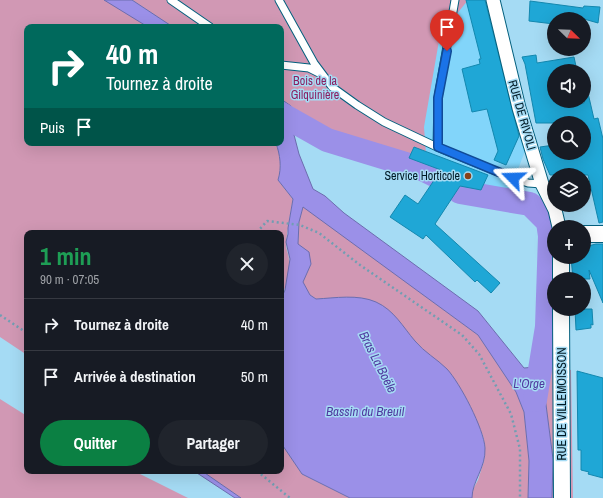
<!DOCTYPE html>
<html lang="fr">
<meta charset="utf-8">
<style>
body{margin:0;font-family:"Archivo Narrow",sans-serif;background:#20242c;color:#f1f3f6;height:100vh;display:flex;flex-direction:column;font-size:15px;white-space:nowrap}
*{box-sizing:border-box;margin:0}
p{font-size:13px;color:#9ea1a6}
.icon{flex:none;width:22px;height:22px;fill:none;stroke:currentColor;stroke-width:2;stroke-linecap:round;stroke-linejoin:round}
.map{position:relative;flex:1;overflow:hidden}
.drawer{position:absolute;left:24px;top:230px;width:260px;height:244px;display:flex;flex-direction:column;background:#171b24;border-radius:8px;box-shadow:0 4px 16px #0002}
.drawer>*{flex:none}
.hud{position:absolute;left:24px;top:24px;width:260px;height:122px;border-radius:8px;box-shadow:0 4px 16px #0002;background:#00695c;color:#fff;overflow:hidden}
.needle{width:26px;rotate:113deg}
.fabs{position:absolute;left:547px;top:12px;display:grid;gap:8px}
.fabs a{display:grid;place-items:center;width:44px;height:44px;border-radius:50%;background:#171b24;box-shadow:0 4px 16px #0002;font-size:20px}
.pin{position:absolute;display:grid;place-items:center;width:34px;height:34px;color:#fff;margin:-41px -17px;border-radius:50% 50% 50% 0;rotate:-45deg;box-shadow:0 0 4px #0007}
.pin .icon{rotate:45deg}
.me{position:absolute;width:44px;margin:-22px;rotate:292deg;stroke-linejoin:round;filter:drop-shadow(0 0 3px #0008)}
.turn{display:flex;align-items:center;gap:14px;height:84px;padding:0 16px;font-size:18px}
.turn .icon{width:52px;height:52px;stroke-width:2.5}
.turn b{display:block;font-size:28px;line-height:34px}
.then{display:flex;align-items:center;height:38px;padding:0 16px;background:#0003;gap:8px;font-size:15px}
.round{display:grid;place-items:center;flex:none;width:42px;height:42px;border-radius:21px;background:#20242c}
.head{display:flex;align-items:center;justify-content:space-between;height:68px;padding:0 16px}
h1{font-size:24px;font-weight:800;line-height:30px;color:#1e9e55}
.cta{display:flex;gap:8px;margin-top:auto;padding:8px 16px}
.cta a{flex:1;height:46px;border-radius:24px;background:#0b8043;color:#fff;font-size:16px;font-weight:800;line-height:46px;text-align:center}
.cta a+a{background:#20242c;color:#f1f3f6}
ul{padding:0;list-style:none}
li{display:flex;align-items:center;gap:12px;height:52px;padding:0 16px;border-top:1px solid #363941}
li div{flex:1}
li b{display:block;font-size:15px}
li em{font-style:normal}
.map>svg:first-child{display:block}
.built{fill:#82d5fa}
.green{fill:#d198b4}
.water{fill:#9b90e8;stroke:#6c6dae}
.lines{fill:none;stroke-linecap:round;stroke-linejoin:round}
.river{stroke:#9b90e8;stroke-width:24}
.building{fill:#1fa7d6;stroke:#1388af}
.service-casing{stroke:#04607e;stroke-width:9}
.minor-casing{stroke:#04607e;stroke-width:15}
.tertiary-casing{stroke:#04607e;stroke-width:18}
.path{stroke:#719eb3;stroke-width:2.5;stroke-dasharray:2 3;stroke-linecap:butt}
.service{stroke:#fff;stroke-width:7}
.minor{stroke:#fff;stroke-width:13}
.tertiary{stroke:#fff;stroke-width:16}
.route-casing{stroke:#114b97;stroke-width:10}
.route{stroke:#1a73e8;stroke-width:7}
.poi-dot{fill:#874219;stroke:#a5dbf4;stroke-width:1.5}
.labels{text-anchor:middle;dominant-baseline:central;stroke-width:3;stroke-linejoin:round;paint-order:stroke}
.park-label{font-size:12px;fill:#8c2062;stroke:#a5dbf4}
.street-label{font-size:12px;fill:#001a26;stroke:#a5dbf4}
.poi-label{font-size:12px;fill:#001a26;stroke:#a5dbf4;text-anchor:end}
.water-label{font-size:13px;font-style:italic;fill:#503a9f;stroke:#a5dbf4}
</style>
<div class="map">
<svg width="603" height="498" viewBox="0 0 603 498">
<rect width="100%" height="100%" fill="#a5dbf4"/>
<path class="built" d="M104,0H487L525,151L507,198L464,189L423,167L333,136L326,131L281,121V27H148Z"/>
<path class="green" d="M0,0H107L149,27H27V143H276C280,155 282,167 278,180L293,199C290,213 288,228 286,242C285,248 289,254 289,260C290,273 286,287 281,299V233H27V355L0,337Z
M132,0H468L440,35L424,127L426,154L423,167L333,136L281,99V27H173Z
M303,206L478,335L516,392L524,412L529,461L528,498H472V491L478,480L484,461L485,448L483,436L467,400L439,363L429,356L415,341L346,297L316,299L310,295L302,282L311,264L298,244L299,222Z
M547,366L571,370L573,498H552L553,459L544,389Z
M0,399L27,416V471H134L188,498H0Z
M281,443L302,474L350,498H241L202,471H281Z"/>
<path class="water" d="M104,0H132L173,27H148Z
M281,99L291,106L295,128L293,131L299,154L313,189L325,196L344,213L478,311L524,368L547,366L544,389L553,459L552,498H528L529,461L524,412L516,392L478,335L303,207L299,222L298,244L309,252L311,264L303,282L310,295L316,299C335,298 358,294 376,302C394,310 403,327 415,341C424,352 437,359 447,369C460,383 484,429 485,448C486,468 472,481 472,498H350L302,474L281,443V299L285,290L290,259L286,242L288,234V228L293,199L278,180C282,167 280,155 276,143H281Z
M194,471H202L241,498H235Z"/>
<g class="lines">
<path class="river" d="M281,114L327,140L422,169L459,187L460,192L530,204L548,222L550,236L547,327L535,400"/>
</g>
<path class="building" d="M466,0H485L519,136L506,165L494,160L498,151L487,109L472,112L462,69L480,64L479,59H481Z
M530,1L583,8L584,6L600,7L598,23L584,19H554V24L529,21Z
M536,55L537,63L574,57L577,71H554V101H575V105L584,103V93H588L594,119L598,118L603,139V222L599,223L588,175H550L543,159L540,147L554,145V153H584V123H536L525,64L522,57Z
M414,147L488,175L481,190L460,186L435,224L500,283L491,293L477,280L475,282L426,235L423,239L390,217L405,195L418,204L441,170L409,158Z
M596,244H603V303L589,270L590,279H573L571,257H584V247Z
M575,309H592L593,325L591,324V328L576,330Z
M577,371L603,378V478L588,474L589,472L581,470V450H578Z"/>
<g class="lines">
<defs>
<path id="service" d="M171,0L210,27
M279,0L314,63L332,87L357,105L384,122L437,147L513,178L528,183L542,184
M281,65L309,68L321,74
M437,147L438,98L455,0"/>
<path id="minor" d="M493,0L519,108L542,184L555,210L559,227"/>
<path id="tertiary" d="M584,234H603
M561,257V279
M561,309L562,498"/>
</defs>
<use href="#service" class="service-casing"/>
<use href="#minor" class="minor-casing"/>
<use href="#tertiary" class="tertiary-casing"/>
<path class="path" d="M258,233L259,230L267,221L300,225L319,233L360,265L462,335L479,354L511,414L520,449V498
M0,315L27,333
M251,471L258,473
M257,471L290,498"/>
<use href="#service" class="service"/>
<use href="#minor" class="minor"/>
<use href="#tertiary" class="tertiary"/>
</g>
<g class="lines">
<defs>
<path id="route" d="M447,51L438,98V147L513,178"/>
</defs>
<use href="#route" class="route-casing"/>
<use href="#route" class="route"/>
</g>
<circle class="poi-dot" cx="468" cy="176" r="4"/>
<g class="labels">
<g class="park-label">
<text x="315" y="81">Bois de la<tspan x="315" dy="14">Gilquinière</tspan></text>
</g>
<g class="street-label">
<text transform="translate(522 115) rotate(74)">RUE DE RIVOLI</text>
<text transform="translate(562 404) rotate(-90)">RUE DE VILLEMOISSON</text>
</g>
<g class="poi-label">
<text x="460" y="176">Service Horticole</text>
</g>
<g class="water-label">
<text transform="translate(378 362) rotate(63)">Bras La Boële</text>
<text x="529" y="383">L'Orge</text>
<text x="365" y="411">Bassin du Breuil</text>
</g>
</g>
</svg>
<div class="fabs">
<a><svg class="needle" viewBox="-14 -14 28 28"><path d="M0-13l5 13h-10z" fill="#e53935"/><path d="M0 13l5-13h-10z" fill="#9ea1a6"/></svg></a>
<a><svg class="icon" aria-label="sound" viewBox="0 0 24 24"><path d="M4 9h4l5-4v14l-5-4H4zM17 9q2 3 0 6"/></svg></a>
<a><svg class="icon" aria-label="search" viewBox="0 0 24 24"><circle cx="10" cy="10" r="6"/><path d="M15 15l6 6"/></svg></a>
<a><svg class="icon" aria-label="layers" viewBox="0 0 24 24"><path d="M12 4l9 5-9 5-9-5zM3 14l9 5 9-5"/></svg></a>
<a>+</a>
<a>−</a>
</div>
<div class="pin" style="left:447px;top:51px;background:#d93025"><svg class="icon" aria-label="arrive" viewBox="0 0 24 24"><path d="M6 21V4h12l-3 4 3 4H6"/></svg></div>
<svg class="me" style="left:513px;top:178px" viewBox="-20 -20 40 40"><path d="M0-17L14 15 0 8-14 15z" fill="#1a73e8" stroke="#fff" stroke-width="4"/></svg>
<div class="hud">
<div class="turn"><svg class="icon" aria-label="right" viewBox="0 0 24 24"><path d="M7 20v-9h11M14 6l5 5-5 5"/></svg><div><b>40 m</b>Tournez à droite</div></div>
<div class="then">Puis<svg class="icon" aria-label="arrive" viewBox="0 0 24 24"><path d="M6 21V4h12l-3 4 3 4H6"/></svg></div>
</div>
<section class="drawer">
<div class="head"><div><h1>1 min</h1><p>90 m · 07:05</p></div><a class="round"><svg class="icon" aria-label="close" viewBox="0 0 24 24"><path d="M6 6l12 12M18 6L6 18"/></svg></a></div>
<ul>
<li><svg class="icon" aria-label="right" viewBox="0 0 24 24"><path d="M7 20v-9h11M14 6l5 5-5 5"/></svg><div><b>Tournez à droite</b></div><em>40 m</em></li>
<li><svg class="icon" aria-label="arrive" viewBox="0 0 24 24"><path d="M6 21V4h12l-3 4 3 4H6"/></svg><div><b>Arrivée à destination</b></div><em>50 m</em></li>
</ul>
<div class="cta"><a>Quitter</a><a>Partager</a></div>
</section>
</div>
